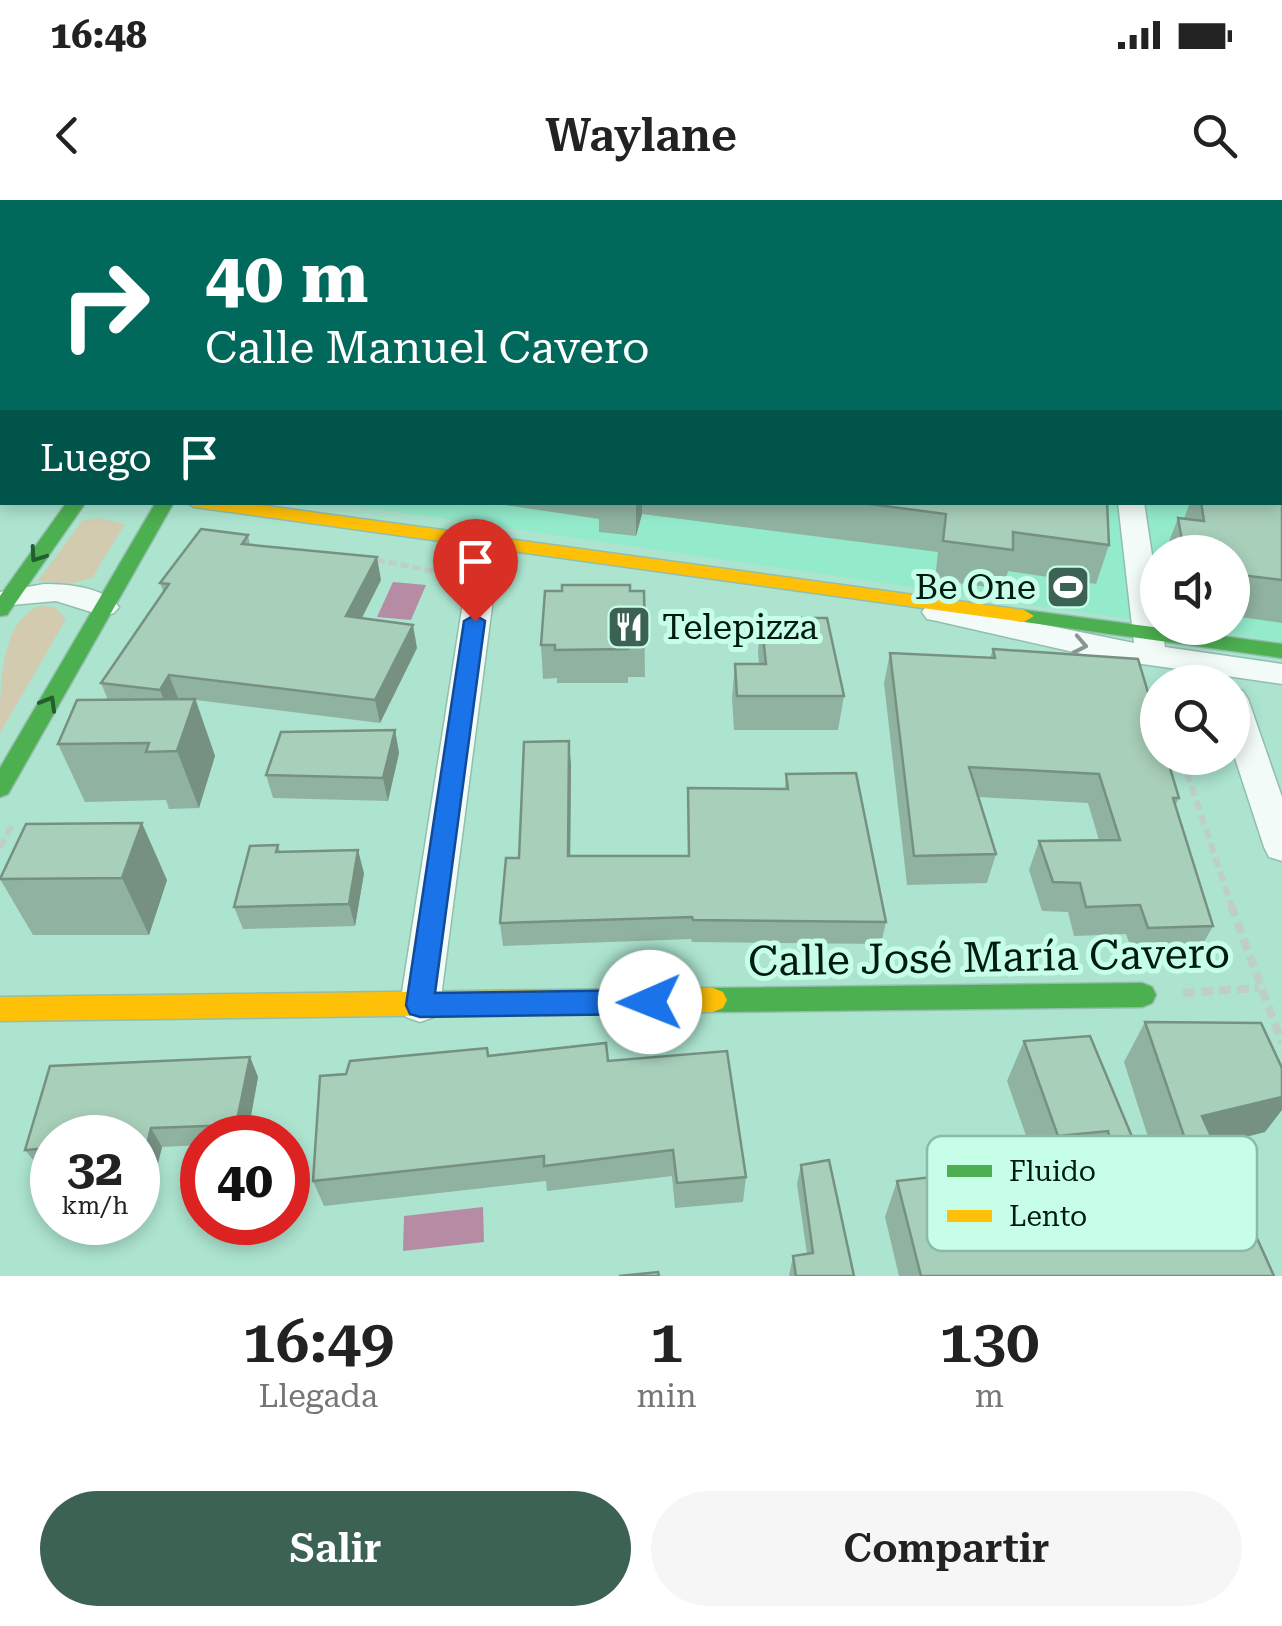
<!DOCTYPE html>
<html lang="es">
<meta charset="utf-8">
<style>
body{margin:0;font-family:"Roboto Serif",serif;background:#f6f6f6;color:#222;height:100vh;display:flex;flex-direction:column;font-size:38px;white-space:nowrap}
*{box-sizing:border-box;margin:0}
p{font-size:32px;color:#767676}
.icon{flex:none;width:55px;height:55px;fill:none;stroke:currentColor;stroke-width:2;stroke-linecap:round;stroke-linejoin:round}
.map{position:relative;height:1076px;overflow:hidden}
.details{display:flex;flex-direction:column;background:#fff;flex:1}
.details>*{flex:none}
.guide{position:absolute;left:0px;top:0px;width:1282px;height:305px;box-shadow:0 5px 15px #0003;background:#00695c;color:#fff;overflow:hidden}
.buttons{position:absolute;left:1140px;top:335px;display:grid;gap:20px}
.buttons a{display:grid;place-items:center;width:110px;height:110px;border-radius:50%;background:#fff;box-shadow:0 5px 15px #0003;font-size:50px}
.speed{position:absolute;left:30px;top:915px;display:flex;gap:20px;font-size:50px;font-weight:700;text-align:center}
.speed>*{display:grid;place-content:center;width:130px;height:130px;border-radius:50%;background:#fff;box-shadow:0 5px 15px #0003;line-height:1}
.speed small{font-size:25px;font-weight:400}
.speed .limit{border:15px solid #d22;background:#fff;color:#111}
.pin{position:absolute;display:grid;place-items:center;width:85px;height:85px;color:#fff;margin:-102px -42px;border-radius:50% 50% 50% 0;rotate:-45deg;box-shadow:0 0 10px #0007}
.pin .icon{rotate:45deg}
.me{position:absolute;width:110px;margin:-55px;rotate:269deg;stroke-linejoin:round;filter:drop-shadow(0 0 8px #0008)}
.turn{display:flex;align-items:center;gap:35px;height:210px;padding:0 40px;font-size:45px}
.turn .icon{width:130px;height:130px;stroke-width:2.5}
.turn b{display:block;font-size:70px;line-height:85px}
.then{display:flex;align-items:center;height:95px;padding:0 40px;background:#0003;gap:20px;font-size:38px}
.eta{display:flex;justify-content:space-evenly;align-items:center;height:170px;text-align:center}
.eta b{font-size:60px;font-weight:600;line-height:70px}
.cta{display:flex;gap:20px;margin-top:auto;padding:20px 40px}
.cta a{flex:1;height:115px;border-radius:60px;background:#3c6254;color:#fff;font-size:40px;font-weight:600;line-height:115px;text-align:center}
.cta a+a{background:#f6f6f6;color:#222}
.status{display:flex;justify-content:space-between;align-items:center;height:70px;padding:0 50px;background:#fff;direction:ltr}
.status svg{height:28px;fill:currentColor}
header{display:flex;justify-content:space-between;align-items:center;height:130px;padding:0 40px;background:#fff;font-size:45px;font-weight:600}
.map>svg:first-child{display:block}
.built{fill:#94ebcc}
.green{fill:#d2cbb0}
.water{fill:#b58ca4}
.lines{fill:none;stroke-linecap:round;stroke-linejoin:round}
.lane-casing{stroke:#91bead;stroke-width:3}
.street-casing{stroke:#91bead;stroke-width:3}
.fast-casing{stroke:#91bead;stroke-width:3}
.slow-casing{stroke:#91bead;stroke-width:3}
.path-far2{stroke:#becfc8;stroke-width:5;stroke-dasharray:8 4;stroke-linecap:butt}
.path-far1{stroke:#becfc8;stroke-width:6;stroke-dasharray:10 5;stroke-linecap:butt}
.path{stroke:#becfc8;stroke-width:8;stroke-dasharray:12 6;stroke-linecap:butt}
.lane{fill:#f3fbf8;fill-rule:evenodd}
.street{fill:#f3fbf8;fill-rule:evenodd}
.fast{fill:#4caf50;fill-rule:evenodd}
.slow{fill:#ffc107;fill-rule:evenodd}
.wall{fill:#90b2a0}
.shaded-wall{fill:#769182}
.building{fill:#a8cfba;stroke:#769182;stroke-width:2.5}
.oneway{stroke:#225e2e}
.oneway2{stroke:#869790}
.route{fill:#1a73e8;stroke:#114b97;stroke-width:2.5}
.labels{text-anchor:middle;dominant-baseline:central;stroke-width:10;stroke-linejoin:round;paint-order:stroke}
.poi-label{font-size:35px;fill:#001c12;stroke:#c6fee8;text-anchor:end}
.near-street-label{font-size:42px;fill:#001c12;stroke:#c6fee8}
.key{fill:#c6fee8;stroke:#8bbaa8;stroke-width:2.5}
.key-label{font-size:28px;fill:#001c12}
</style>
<div class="status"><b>16:48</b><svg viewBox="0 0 49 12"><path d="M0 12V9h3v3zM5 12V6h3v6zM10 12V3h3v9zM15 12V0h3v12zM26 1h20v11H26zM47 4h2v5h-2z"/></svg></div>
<header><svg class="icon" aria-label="back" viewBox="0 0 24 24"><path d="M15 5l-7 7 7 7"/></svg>Waylane<svg class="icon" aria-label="search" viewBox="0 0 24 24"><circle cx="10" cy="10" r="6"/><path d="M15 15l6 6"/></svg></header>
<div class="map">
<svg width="1282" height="1076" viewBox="0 0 1282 1076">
<rect width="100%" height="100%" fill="#ace4cf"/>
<path class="built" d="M1280,267L1282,442L1187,428H1232V352H1158L1157,423L336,303L1280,302Z"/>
<path class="green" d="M98,318L125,324L92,378L70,384L38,381L82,321Z
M40,406L55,407L66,419L0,533C0,485 0,421 40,406Z"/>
<path class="water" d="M393,382L426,385L411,420L377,417Z
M483,1007L484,1042L403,1051L404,1016Z"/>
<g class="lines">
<defs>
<path id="lane" d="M0,83L2,84V90L0,89Z"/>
<path id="street" d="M1110,0H1128V2H1110Z
M0,24L2,25V37L0,36Z
M1280,32L1282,33V45L1280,44Z
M0,273L2,274V290L0,289Z
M1118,302H1144L1158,395V428H1162L1165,447L1282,464V484L1100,458L937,421L927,419L922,412L927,405L937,403L1134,443Z
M486,337L500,345L440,805L434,817L420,822L406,817L400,805L472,345Z
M44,384C68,384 104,387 119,407L114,413L104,416L56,401L0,406V392Z
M1232,488L1243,491L1248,499L1282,597V661L1269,657L1264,647L1232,549Z"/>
<path id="fast" d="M0,71H2V80H0Z
M67,302H86L7,415L0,416V396Z
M156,302H174L8,594L0,597V568Z
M1024,410L1282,444V458L1017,421L1014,416L1017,411Z
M1142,783L1152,787L1156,795L1152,803L1142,807L713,812L703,808L699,800L703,792L713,788Z"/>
<path id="slow" d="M355,0H408L409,2H354Z
M1280,189H1282V199H1280Z
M185,302H238L1024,410L1034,416L1024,422L194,307Z
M713,788L723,792L727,800L723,808L713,812L0,821V797Z"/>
</defs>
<use href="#lane" class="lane-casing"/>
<use href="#street" class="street-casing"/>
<use href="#fast" class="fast-casing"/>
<use href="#slow" class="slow-casing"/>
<path class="path-far2" d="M377,360L452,375"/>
<path class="path-far1" d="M1182,558L1232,707
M0,648L13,623"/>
<path class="path" d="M1231,705L1282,843
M1183,793L1259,788"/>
<use href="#lane" class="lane"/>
<use href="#street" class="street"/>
<use href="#fast" class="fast"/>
<use href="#slow" class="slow"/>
</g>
<path class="wall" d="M99,0H274L271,2H100Z
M1280,67H1282V121L1280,120Z
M2,123V235L0,234V125Z
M1282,294V423L1232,416V352H1165L1178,318L1184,319L1190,302H1280Z
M505,302H1107L1109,345L1096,384L1008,371L1003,389L935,380L938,352L642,314L636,336L599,332V319L505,305Z
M248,335L250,345L381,380L362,418L417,448L380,523L196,500L215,556L199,608L169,609L166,600L85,602L58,544L108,500L101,483L164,393L160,383Z
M630,391H644L645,477H628V483H557V478L543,479L541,445Z
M761,418L844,496L838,530H734L732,498L735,464H759L758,452Z
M993,449L1179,598L1175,606L1213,726L1197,755L1134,756L1126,734L1074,736L1068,712L1042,711L1029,670L1039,641L1099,640L1088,603L979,597L996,654L987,683L907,685L884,483L890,453L990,458Z
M395,530L399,553L388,601L273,598L266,575Z
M571,564L570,656H688V588L785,589L786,574L886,722L881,744L692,742L691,739L503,746L500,723L519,658Z
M26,624L167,680L149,735H33L0,679Z
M278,645L280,652L364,673L355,726L243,729L234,707Z
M1145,822L1265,932L1215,945L1274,1076H899L885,1017L897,981L967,1007L1092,991L1086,969L1039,973L1007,881L1024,841L1090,836L1168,1023L1175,1021L1124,862Z
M487,848L489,856L608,861L746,977L743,1002L675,1008L672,976L547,991L546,981L324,1006L313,981L346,874Z
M250,857L258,877L247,938H202V945L162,947L158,963L138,964V938H52V968H40L25,950L50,866Z
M801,965L854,1076H789L793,1056L807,1054L797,984Z"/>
<path class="shaded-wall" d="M226,0H274L271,2H226Z
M557,0H579L578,2H555Z
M636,302H642V314L636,336Z
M377,357L381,380L351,439L346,416Z
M413,425L417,448L380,523L375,500Z
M169,475L178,498L169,513L160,490Z
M195,499L215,556L199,608L177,551Z
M395,530L399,553L388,601L383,578Z
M569,541L571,564L570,679L568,656Z
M142,623L167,680L149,735L122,678Z
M358,650L364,673L355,726L349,704Z
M250,857L258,877L247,938H243L236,925Z
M1282,897V910L1265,932L1189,951L1202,916Z
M151,928L162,947L158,963L147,944Z"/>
<path class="building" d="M434,0H557L555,2H432Z
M636,0H886V2H634Z
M928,0H1082V2H928Z
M1280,67H1282V99H1280Z
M2,123V184H0V125Z
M1280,294H1282V380L1232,374V352H1184L1178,318L1204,321L1201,302H1280Z
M854,302H1107L1109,345L1013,332V350L943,341L946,314Z
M201,329L248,335L242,344L377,357L346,416L413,425L375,500L169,475L160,490L101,483L169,384L160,383Z
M562,385H630V391H644L645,444H628V449L555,450V445H541L545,391H562Z
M761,418H827L844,496H737L735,464H766Z
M993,449L1138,459L1158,526V558H1167L1179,598H1173L1213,726L1148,728L1140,705L1086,707L1080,683L1053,682L1039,641L1120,640L1099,574L969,567L996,654L914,656L890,453L995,458Z
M195,499L177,551L146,552L149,543L58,544L77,500Z
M395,530L383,578L266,575L281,532Z
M569,541L568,656H689L688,588L788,589L786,574L856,573L886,722L693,720L692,717L500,723L506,658H519L524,542Z
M142,623L122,678L0,679L26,624Z
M278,645L276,652L358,650L349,704L234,707L250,646Z
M1145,822L1261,823L1282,868V897L1202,916L1274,1076H921L897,981L957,974L967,1007L1122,987L1108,931L1058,936L1024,841L1090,836L1168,1023L1209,1009Z
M606,843L608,861L727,851L746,977L677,983L673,950L544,966V956L313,981L320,876L346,874L350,861L487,848L488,856Z
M250,857L236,925L151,928L147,944L138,945V938H52V948L25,950L50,866Z
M829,960L854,1076H796L793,1056L813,1053L801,965Z
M658,1072L659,1076H619Z"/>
<defs><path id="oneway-chevron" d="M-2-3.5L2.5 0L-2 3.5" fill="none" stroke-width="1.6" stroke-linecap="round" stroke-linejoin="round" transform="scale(2.5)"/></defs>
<g class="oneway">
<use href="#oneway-chevron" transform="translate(37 355) rotate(125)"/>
<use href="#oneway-chevron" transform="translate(49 503) rotate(-60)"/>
</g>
<use class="oneway2" href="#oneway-chevron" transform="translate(1080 445) rotate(11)"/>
<path class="route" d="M475,415L485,421L435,793L650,790L660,794L664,802L660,811L650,814L420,817L410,814L406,805L464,421Z"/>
<defs>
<symbol id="stadium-square" viewBox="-11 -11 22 22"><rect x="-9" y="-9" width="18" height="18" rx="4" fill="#3c6254" stroke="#c6fee8"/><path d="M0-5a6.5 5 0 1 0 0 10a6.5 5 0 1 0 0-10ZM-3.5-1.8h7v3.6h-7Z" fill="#fff"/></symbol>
<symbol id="restaurant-square" viewBox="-11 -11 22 22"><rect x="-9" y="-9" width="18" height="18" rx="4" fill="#3c6254" stroke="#c6fee8"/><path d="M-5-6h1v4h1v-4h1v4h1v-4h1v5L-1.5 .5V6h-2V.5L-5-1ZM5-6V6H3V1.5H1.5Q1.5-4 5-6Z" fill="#fff"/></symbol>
</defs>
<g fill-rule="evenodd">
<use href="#stadium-square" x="1043" y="362" width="50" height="50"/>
<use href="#restaurant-square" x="604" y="402" width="50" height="50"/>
</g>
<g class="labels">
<g class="poi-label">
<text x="1036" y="387">Be One</text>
<text x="662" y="427" text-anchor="start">Telepizza</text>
</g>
<g class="near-street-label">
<text transform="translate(989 757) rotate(-1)">Calle José María Cavero</text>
</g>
</g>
<rect x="927" y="936" width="330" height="115" rx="15" class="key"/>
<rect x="947" y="965" width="45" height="12" fill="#4caf50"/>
<rect x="947" y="1010" width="45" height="12" fill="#ffc107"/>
<g class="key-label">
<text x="1009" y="981">Fluido</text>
<text x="1009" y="1026">Lento</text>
</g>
</svg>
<div class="buttons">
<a><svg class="icon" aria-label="sound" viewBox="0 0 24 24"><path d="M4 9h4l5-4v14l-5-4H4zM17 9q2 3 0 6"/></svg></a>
<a><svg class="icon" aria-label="search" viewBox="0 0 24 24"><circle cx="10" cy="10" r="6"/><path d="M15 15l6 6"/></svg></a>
</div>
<div class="speed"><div>32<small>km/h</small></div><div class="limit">40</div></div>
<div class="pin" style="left:475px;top:421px;background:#d93025"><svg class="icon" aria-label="arrive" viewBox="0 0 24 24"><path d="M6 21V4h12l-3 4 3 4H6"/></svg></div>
<svg class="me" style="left:650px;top:802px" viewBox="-20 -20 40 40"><circle r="19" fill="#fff"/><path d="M0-13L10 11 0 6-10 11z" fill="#1a73e8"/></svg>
<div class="guide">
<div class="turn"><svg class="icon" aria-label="right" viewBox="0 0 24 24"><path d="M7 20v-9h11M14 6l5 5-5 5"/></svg><div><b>40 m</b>Calle Manuel Cavero</div></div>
<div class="then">Luego<svg class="icon" aria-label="arrive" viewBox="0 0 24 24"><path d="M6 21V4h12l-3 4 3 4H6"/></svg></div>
</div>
</div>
<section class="details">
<div class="eta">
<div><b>16:49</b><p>Llegada</p></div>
<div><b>1</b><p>min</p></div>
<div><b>130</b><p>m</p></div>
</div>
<div class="cta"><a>Salir</a><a>Compartir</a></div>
</section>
